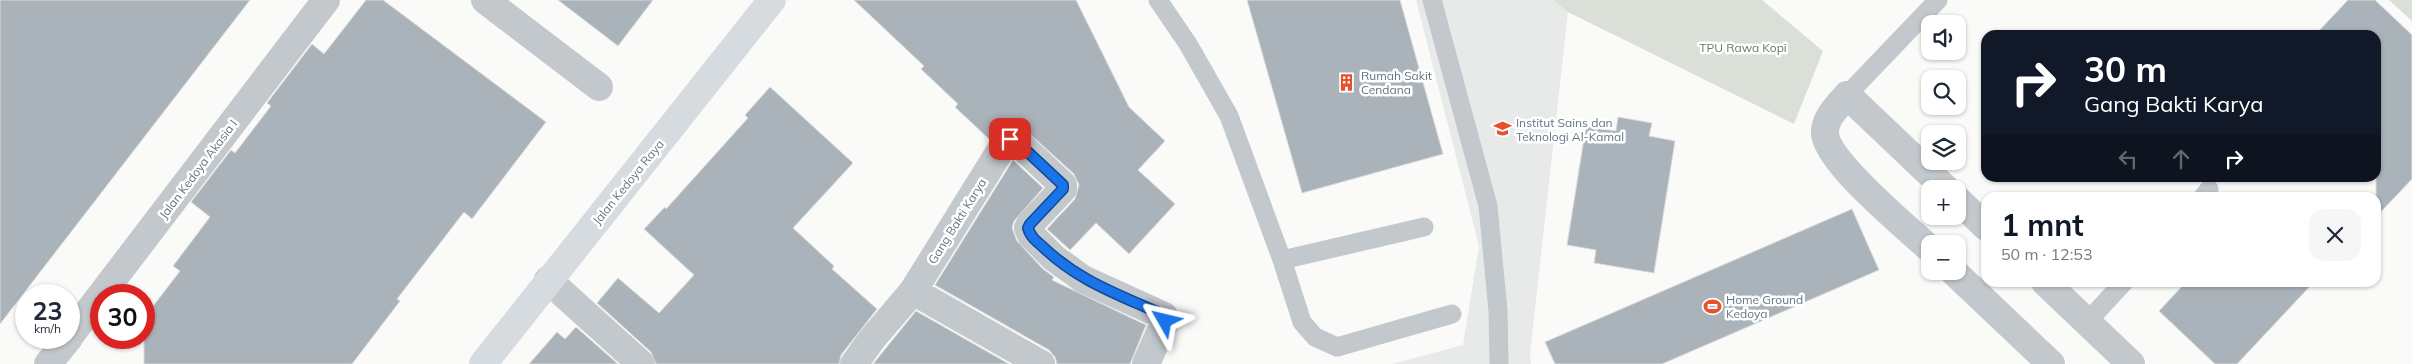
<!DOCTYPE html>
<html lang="id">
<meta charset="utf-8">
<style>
body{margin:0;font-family:Mulish,sans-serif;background:#f6f6f7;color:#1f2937;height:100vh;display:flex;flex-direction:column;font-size:19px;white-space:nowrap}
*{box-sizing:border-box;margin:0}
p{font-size:16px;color:#747a83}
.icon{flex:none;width:28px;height:28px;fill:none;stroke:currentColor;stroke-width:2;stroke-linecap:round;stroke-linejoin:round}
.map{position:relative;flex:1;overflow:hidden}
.sheet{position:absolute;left:1981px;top:192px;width:400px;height:95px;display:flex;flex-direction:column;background:#fff;border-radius:15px;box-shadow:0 1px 4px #0004}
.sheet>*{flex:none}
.guide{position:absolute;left:1981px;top:30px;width:400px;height:152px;border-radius:15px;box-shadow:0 1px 4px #0004;background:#111827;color:#fff;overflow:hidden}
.buttons{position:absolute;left:1921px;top:15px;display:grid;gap:10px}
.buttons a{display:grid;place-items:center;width:45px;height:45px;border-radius:10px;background:#fff;box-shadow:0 1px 4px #0004;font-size:25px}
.speed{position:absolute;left:15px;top:284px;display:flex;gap:10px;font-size:25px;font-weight:700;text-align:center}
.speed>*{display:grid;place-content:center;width:65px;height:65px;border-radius:50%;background:#fff;box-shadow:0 1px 4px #0004;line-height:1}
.speed small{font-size:12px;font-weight:400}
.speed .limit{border:8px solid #d22;background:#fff;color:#111}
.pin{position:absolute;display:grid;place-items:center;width:42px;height:42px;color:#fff;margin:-21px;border-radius:10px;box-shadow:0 2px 8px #0006}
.me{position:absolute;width:55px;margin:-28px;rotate:307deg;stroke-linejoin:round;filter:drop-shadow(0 0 4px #0008)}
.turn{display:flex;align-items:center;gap:18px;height:105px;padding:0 20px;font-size:22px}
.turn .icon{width:65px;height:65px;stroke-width:2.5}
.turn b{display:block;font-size:35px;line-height:42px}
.lanes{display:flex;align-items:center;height:48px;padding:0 20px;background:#0003;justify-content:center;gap:25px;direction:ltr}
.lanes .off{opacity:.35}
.round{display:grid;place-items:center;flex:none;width:52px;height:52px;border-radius:15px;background:#f6f6f7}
.head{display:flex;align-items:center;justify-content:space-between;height:85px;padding:0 20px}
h1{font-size:30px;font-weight:700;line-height:38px;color:#111827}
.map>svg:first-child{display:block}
.built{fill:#e8e9e9}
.green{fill:#dadfd7}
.building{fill:#aab3b9;stroke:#dcdcda}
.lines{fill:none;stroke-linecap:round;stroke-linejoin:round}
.lane{stroke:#c3c8cc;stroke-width:19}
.street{stroke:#c3c8cc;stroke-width:28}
.secondary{stroke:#d6dbdf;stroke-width:28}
.route-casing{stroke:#114b97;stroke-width:12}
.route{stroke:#1a73e8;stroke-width:9}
.labels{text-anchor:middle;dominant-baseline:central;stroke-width:5;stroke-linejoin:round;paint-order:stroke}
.park-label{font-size:12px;fill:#687a64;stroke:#fff}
.poi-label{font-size:12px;fill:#657683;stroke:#fff;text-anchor:start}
.street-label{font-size:12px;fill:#657683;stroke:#fff}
</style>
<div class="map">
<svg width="2412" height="364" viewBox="0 0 2412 364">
<rect width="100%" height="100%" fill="#fafaf8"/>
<path class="built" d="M1416,0H1553L1568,12L1530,353L1531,364H1392L1463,345L1479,246Z"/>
<path class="green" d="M1553,0H1762L1823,51L1794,124L1568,12Z
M2389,0H2412V21Z"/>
<path class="building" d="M0,0H250L0,324Z
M366,0H383L546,122L472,219L464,212L397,299L400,301L352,364H144V318L180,271L173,266L210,217L191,202L231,150L235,153L271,106L267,103L312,44L324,54Z
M558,0H653L618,46Z
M854,0H1076L1129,107L1165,141L1138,170L1175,204L1129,254L1096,223L1070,250L1047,229L1075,199L1079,185L1074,174L1021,126L1007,124L995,131L989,139L955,107L958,104L921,69L924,66Z
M1247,0H1400L1443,154L1302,193Z
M2348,0H2375L2412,35V179L2376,217V35H2315Z
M770,87L853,163L793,228L834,266L832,269L877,309L841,355L839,364H656L651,352L597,303L618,278L659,313L694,275L644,229L665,207L666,209L748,118L745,115Z
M1618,117L1652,123L1649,136L1675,141L1654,273L1594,263L1596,250L1567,245L1586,126L1616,131Z
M1013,160L1043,188L1014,221L1012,228L1017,241L1043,269L1054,277L1052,280L1146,325L1130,364H1057L1055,357L1049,350L935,285Z
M1852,209L1879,270L1662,364H1555L1545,342Z
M2186,282H2314L2237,364H2215L2159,311Z
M916,311L1009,364H873Z
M576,327L618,364H529L557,332L565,339Z"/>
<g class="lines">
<path class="lane" d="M1158,0L1188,44L1229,116L1282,260L1302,322L1315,337L1337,347L1452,314
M1432,0L1488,206L1498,311L1499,364
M1847,95L1938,0
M2202,198L2209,189
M1282,260L1424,227
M2087,322L2124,282"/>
<path class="street" d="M485,0L599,87
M1958,200L1986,227
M1930,249C1906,227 1828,163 1825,134C1824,118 1838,106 1847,95L1946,189
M1953,271L2051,364
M548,280L641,364
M2045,282L2131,364
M913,291L1041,364
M69,337L326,0
M48,364L69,338
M854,364L872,339L913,291L1005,143L1010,139L1016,141L1063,185V189L1030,224L1028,228L1031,235L1054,258L1083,279L1164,316L1165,321L1146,364"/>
<path class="secondary" d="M483,364L772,0"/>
</g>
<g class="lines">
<defs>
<path id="route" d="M1010,139L1016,141L1063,185V189L1030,224L1028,228C1030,236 1036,241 1042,246C1077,280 1115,293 1159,313L1164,316L1165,321"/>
</defs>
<use href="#route" class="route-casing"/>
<use href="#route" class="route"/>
</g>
<defs>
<symbol id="building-bare" viewBox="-9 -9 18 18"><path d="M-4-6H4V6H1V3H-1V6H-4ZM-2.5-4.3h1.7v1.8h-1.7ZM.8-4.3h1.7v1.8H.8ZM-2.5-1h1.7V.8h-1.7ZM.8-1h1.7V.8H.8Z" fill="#e5522c" stroke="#fff" stroke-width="2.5" paint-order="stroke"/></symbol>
<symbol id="university-bare" viewBox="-9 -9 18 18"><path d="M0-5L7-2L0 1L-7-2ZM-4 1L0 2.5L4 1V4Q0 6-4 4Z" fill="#e5522c" stroke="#fff" stroke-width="2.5" paint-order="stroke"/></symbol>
<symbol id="stadium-bare" viewBox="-9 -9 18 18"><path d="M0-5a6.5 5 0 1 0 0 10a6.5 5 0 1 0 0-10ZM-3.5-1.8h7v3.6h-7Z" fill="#e5522c" stroke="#fff" stroke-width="2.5" paint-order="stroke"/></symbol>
</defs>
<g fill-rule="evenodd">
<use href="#building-bare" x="1334" y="70" width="25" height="25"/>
<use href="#university-bare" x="1490" y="116" width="25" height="25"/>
<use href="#stadium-bare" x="1700" y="294" width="25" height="25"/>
</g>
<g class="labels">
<g class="park-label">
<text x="1743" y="47">TPU Rawa Kopi</text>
</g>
<g class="poi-label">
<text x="1361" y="75">Rumah Sakit<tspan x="1361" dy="14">Cendana</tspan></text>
<text x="1516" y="122">Institut Sains dan<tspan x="1516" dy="14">Teknologi Al-Kamal</tspan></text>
<text x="1726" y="299">Home Ground<tspan x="1726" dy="14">Kedoya</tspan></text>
</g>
<g class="street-label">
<text transform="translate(198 169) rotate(-53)">Jalan Kedoya Akasia I</text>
<text transform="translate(628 182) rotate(-51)">Jalan Kedoya Raya</text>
<text transform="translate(957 221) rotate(-58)">Gang Bakti Karya</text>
</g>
</g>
</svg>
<div class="buttons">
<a><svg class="icon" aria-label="sound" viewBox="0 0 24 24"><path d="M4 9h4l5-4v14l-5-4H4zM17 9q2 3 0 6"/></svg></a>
<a><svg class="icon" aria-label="search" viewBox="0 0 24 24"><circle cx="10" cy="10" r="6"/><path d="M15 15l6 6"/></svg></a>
<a><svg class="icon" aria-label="layers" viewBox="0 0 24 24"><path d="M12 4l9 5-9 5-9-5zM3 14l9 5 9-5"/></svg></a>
<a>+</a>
<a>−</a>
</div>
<div class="speed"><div>23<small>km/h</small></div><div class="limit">30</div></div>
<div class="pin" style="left:1010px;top:139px;background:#d93025"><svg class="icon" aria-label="arrive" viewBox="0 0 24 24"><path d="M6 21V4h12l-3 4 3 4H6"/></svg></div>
<svg class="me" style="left:1165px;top:321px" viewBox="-20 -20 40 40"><path d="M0-17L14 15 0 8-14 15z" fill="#1a73e8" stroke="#fff" stroke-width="4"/></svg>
<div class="guide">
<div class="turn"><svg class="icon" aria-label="right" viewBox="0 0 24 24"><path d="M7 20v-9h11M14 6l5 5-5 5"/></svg><div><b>30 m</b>Gang Bakti Karya</div></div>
<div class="lanes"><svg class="icon off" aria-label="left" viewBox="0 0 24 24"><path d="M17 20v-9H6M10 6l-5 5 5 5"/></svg><svg class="icon off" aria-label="ahead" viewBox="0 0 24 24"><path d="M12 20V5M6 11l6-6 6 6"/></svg><svg class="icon" aria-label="right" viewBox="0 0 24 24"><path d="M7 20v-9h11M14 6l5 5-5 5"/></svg></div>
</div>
<section class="sheet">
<div class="head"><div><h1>1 mnt</h1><p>50 m · 12:53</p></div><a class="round"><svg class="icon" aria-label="close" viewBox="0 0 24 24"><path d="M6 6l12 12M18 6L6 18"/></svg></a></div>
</section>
</div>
